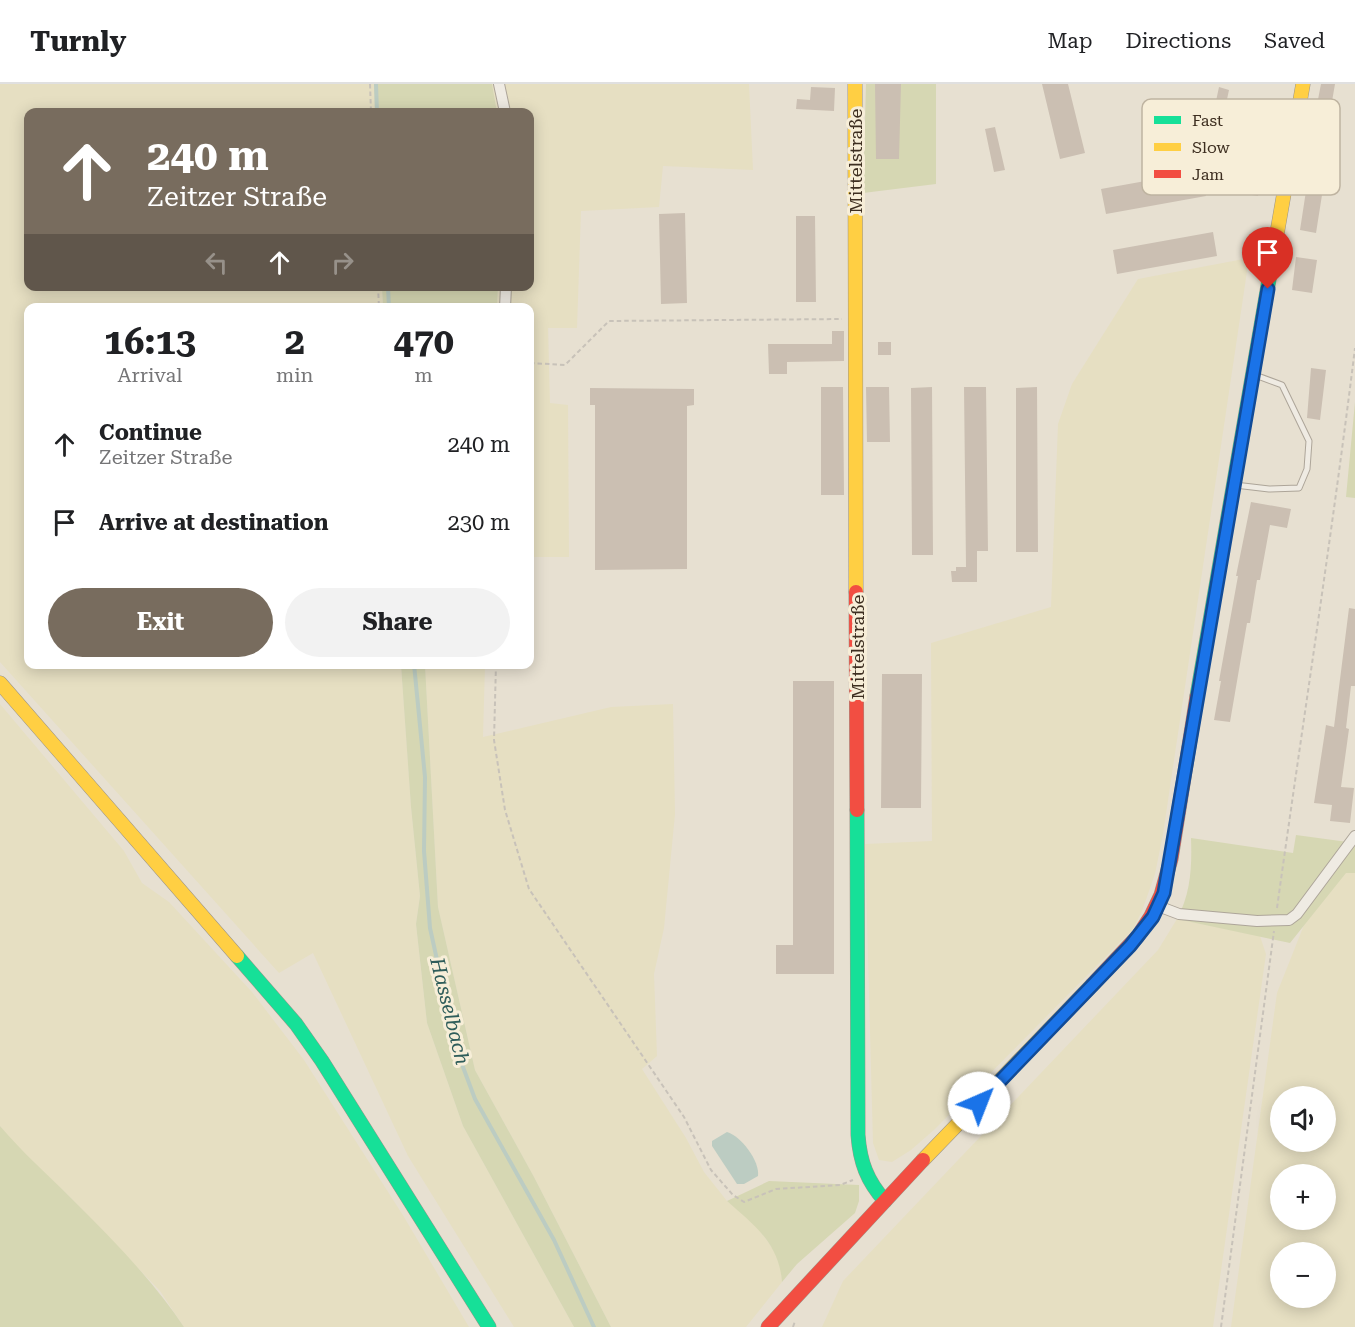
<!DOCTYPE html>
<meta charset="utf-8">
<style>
body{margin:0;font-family:"Roboto Serif",serif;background:#f2f2f2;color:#202124;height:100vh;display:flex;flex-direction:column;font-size:22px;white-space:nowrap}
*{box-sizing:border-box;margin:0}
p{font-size:20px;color:#757577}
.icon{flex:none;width:33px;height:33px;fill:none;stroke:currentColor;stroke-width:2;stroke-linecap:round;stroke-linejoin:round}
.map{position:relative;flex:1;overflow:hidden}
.drawer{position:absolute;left:24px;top:219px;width:510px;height:366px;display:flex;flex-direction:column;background:#fff;border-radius:12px;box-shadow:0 3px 15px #0003}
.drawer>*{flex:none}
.banner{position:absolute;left:24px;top:24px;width:510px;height:183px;border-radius:12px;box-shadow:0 3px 15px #0003;background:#786c5e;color:#fff;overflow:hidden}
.controls{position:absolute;left:1270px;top:1002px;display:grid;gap:12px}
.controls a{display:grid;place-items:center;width:66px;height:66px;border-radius:50%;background:#fff;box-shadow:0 3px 15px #0003;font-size:30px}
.pin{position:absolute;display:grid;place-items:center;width:51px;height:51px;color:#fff;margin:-62px -26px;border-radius:50% 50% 50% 0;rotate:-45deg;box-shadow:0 0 6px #0007}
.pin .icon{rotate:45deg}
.me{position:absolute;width:66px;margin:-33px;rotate:44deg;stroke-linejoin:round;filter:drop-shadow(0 0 4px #0008)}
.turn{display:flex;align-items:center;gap:21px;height:126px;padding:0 24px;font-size:27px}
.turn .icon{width:78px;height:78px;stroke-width:2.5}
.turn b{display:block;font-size:42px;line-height:51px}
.lanes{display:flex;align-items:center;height:57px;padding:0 24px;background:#0003;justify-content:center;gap:30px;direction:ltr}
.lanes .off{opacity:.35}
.eta{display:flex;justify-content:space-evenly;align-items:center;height:102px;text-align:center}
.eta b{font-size:36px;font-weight:700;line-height:42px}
.action{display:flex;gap:12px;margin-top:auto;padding:12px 24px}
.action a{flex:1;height:69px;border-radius:36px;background:#786c5e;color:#fff;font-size:24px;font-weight:700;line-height:69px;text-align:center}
.action a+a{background:#f2f2f2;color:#202124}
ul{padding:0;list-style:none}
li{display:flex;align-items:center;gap:18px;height:78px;padding:0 24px}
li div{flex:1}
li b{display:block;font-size:22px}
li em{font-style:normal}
header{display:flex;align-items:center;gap:36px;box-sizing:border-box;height:84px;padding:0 30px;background:#fff;border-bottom:2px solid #e0e0e0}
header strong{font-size:28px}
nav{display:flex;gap:33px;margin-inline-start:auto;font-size:21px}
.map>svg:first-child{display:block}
.farmland{fill:#e6dfc2;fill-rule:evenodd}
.green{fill:#d6d7b3}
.water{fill:#bcccc2}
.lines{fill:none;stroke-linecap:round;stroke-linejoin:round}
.stream{stroke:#bcccc2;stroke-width:4}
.building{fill:#cbbfb2}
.lane-casing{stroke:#ada599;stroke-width:7}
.street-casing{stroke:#ada599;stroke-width:12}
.fast-casing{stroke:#9c958a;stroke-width:15}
.slow-casing{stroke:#9c958a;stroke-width:15}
.jam-casing{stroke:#9c958a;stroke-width:15}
.path{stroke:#c8c2b9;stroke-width:2;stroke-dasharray:4.5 3;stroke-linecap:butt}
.lane{stroke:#efebe3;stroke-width:5}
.street{stroke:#efebe3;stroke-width:10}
.fast{stroke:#16e098;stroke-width:14}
.slow{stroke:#ffcf43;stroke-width:14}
.jam{stroke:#f24e42;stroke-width:14}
.route-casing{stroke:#114b97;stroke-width:15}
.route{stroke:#1a73e8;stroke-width:10}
.labels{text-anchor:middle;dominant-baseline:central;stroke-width:6;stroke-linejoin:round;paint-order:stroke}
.street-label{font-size:18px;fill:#3d2e20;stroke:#f7eed8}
.water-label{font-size:20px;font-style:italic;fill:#2f5d5a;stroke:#f7eed8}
.key{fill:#f7eed8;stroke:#bfb4a1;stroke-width:1.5}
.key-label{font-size:16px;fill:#3d2e20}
</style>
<header>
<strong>Turnly</strong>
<nav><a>Map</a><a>Directions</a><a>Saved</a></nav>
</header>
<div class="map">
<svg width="1355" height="1243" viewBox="0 0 1355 1243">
<rect width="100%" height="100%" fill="#e7e0d1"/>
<path class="farmland" d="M0,0H374L375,28H28V202L382,203L383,223L28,224V580L401,581L411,723L420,812L416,840L427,939L463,1042L574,1243H514L408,1072L313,869L279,889L0,578Z
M492,0H749L753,86L663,82L659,123L581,127L577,244H548L550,319L568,321L569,473H530V224L497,223L498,203L530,202V28H497Z
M1249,174L1163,750L1155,790L1142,827L1133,845L935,1045L911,1066L892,1078L879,1076L873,1059L865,760L932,757L931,559L1051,523L1058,340L1072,300L1138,195Z
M425,581H485L483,653L611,623L673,620L675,730L664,844L654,890L657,972L642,985L686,1054L704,1088L727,1117L754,1139L774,1166L781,1184L782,1198L746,1243H611L534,1093L475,986L438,823Z
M0,620L124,767L142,799L169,818L252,908L304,976L404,1133L469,1243H184L160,1207L71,1114L19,1065L0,1042Z
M1346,788L1355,789V1243H1231L1277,909L1304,841ZM1281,1012H1326V1058H1281ZM1281,1090H1326V1136H1281ZM1281,1168H1326V1214H1281Z
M1177,835L1260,852L1266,870L1213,1243H822L843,1197L1158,866Z"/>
<path class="green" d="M374,0H492L497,28H375Z
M866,0H936V100L863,109Z
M382,203H498L497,223H383Z
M1355,318V414L1346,413Z
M401,581H425L438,823L475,986L534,1093L611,1243H574L463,1042L427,939L416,840L420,812L411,723Z
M1296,751L1355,759V789H1346L1290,859L1177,835C1191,809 1192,782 1191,754L1293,769Z
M0,1042C22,1068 47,1090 71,1114C112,1155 152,1195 184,1243H0Z
M769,1097L859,1101V1117L855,1129L797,1180L782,1198C779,1159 754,1141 727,1117Z"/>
<path class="water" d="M727,1048C741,1052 760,1077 758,1092L744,1100H737L712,1062V1057Z"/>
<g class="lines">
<path class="stream" d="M376,0L377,28
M388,202L389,224
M414,580L425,693L424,767L430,844L457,967L475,1015L554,1156L594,1243"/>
</g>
<path class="building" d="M875,0H901L899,75H876Z
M1042,0H1068L1085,69L1060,75Z
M1321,0H1335L1316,110L1322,111L1316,149L1300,146L1308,94L1303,93Z
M811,3L835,4L834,27L796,25L797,15L810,16Z
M1219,3L1229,6L1216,66L1206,64Z
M1251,28L1270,31L1258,112L1239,109Z
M995,43L1005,86L994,88L985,45Z
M1201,87L1206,112L1106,130L1101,105Z
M685,129L687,219L661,220L659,130Z
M796,132H815L816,218H796Z
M1213,148L1217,172L1117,190L1113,166Z
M1296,173L1317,176L1312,209L1292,206Z
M832,247H844V277L787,278V290H769L768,260H832Z
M878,258H891V271H878Z
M1311,284L1326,286L1320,336L1307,334Z
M821,303H843L844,411H821Z
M866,303H889L890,358H867Z
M932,303L933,471H912L911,304Z
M964,303H986L988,467H977V498H952L951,487H956V483H966Z
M1037,303L1038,468H1016V304Z
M590,304L694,305V321L687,322V485L595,486V321H590Z
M1251,418L1291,425L1287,444L1270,441L1260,496H1257L1250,539H1247L1230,638L1214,636L1221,597H1219L1238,492H1236Z
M1349,524L1355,525V602H1351L1346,644L1349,645L1341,703L1354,704L1350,739L1330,737L1332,721L1314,719L1326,641L1334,643Z
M882,590H922L921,724H881Z
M793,597H834V890H776V861H793Z"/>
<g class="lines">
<defs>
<path id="lane" d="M1235,401L1269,405L1299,404L1307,385L1309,357L1282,301L1255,291"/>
<path id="street" d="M499,0L505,28
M505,224L506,202
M1158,822L1179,830L1257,837L1289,836L1297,830L1355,752"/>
<path id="fast" d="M1197,612L1271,184
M857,726L858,1051C860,1078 867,1097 885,1117
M237,872L296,940L322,977L489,1243"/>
<path id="slow" d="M855,0L856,508
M1271,184L1303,0
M0,599L237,872
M923,1076L1092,901"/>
<path id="jam" d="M856,508L857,726
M1092,901L1138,852L1151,832L1161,811L1171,775L1197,612
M768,1243L923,1076"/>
</defs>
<use href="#lane" class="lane-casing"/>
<use href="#street" class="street-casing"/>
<use href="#fast" class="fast-casing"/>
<use href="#slow" class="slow-casing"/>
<use href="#jam" class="jam-casing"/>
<path class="path" d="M370,0L371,28
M378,202L379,224
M530,279L565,281L609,237L842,235
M496,580L494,656L505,726L529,805L684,1033L711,1086L733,1111L744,1118L776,1105L840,1101L853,1096
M1277,824C1303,637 1332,451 1355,264
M793,1243L795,1237
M1221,1243L1274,847"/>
<use href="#lane" class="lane"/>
<use href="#street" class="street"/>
<use href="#fast" class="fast"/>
<use href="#slow" class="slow"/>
<use href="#jam" class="jam"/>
</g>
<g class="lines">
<defs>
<path id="route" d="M979,1019L1130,862L1153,833L1164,809L1268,205"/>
</defs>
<use href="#route" class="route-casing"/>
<use href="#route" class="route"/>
</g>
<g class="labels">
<g class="street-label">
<text transform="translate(855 77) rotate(-90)">Mittelstraße</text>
<text transform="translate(857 563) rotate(-90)">Mittelstraße</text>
</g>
<g class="water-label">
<text transform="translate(450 927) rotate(76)">Hasselbach</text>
</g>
</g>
<rect x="1142" y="15" width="198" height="96" rx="9" class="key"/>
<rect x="1154" y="32" width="27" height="8" fill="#16e098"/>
<rect x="1154" y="59" width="27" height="8" fill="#ffcf43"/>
<rect x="1154" y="86" width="27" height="8" fill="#f24e42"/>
<g class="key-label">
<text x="1192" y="42">Fast</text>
<text x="1192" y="69">Slow</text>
<text x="1192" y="96">Jam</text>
</g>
</svg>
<div class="controls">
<a><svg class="icon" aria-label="sound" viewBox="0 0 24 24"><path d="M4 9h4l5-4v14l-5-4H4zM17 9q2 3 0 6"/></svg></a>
<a>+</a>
<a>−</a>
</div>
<div class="pin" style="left:1268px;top:205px;background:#d93025"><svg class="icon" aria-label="arrive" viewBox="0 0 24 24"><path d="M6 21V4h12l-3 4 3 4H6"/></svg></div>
<svg class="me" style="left:979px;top:1019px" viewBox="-20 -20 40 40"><circle r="19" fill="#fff"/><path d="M0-13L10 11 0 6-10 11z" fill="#1a73e8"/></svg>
<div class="banner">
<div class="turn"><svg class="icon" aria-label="ahead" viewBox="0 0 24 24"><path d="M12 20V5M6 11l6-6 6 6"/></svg><div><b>240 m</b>Zeitzer Straße</div></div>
<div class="lanes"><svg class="icon off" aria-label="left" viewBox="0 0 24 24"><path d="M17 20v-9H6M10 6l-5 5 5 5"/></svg><svg class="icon" aria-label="ahead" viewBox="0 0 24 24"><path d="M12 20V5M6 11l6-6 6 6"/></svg><svg class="icon off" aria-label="right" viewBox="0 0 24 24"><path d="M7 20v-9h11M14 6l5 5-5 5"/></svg></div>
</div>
<section class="drawer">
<div class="eta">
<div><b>16:13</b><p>Arrival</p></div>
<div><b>2</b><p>min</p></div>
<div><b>470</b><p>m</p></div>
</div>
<ul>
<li><svg class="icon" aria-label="ahead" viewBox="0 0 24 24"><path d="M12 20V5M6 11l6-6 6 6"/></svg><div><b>Continue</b><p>Zeitzer Straße</p></div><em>240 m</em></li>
<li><svg class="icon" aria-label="arrive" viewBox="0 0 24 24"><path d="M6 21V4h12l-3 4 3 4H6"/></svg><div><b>Arrive at destination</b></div><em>230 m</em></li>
</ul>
<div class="action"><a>Exit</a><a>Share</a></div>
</section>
</div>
